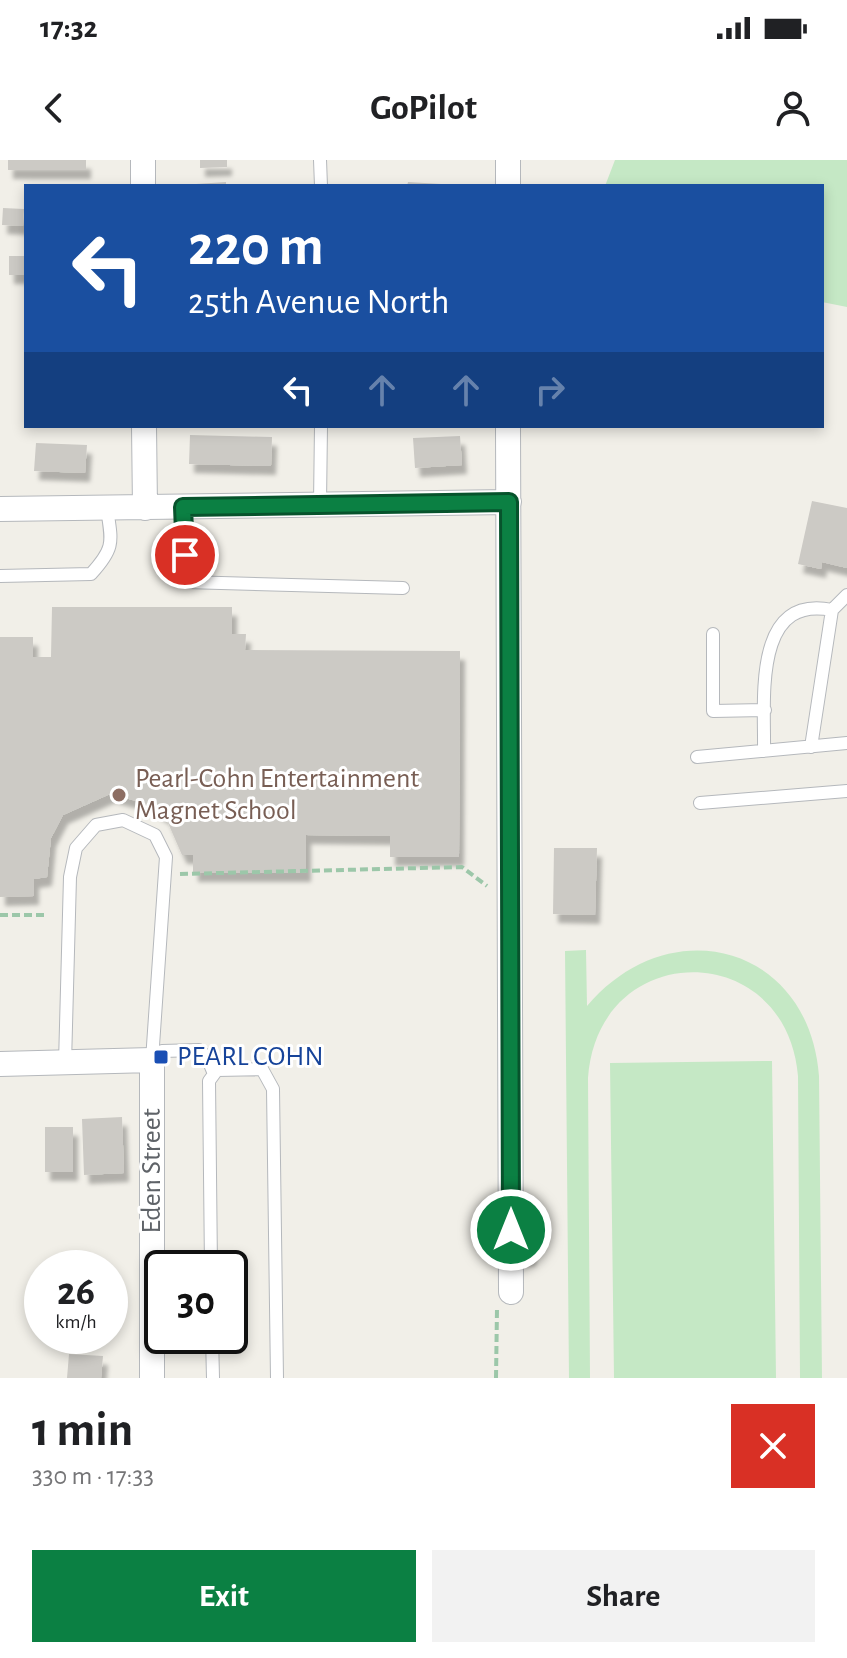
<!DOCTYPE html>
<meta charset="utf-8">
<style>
body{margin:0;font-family:"Alegreya Sans",sans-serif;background:#f2f2f2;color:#202124;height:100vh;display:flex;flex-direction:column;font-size:30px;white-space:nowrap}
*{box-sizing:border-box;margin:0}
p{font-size:26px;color:#757577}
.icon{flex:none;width:44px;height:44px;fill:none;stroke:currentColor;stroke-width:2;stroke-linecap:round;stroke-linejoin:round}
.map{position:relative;height:1218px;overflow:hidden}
.side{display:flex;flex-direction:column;background:#fff;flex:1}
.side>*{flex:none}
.top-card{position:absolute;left:24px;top:24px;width:800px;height:244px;border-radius:0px;box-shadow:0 4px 12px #0003;background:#1a4fa0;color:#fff;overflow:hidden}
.speed{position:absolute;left:24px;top:1090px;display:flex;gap:16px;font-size:40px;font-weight:700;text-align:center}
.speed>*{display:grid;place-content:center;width:104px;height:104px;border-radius:50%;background:#fff;box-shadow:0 4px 12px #0003;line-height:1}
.speed small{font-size:20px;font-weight:400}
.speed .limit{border:4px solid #111;border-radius:12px;background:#fff;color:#111}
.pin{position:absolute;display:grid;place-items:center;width:68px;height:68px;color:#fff;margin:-34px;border:4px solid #fff;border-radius:50%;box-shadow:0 2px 8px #0007}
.me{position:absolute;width:88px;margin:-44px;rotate:0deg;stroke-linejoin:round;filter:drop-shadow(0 0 6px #0008)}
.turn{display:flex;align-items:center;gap:28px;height:168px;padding:0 32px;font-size:36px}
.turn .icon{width:104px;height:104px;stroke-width:2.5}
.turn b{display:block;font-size:56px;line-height:68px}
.lanes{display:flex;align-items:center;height:76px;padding:0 32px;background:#0003;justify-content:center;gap:40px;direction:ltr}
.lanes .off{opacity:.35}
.round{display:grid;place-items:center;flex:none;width:84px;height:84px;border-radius:0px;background:#f2f2f2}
.summary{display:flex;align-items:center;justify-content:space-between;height:136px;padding:0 32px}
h1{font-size:48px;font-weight:700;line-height:60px}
.button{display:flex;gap:16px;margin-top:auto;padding:16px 32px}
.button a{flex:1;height:92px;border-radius:0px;background:#0b8043;color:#fff;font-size:32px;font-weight:700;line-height:92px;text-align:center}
.button a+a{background:#f2f2f2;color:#202124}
.status{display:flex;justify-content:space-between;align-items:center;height:56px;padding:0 40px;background:#fff;direction:ltr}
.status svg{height:22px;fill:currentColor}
header{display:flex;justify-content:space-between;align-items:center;height:104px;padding:0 32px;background:#fff;font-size:36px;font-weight:700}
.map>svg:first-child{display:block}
.green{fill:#c5e8c5}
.building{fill:#cccac5;filter:url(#shadow)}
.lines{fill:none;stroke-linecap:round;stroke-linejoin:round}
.service-casing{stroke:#b5b8bc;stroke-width:14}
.minor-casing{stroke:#b5b8bc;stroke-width:26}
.path{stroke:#9cc7a9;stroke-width:4;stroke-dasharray:8 4;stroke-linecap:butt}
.service{stroke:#fff;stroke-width:12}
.minor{stroke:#fff;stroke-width:24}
.route-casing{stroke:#07532c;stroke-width:20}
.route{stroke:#0b8043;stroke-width:14}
.education-dot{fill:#8d6e63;stroke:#fff;stroke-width:3}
.transit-dot{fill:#1a4fb4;stroke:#fff;stroke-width:3}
.labels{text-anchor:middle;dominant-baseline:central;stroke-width:6;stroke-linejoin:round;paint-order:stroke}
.education-label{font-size:28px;fill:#785e54;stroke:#fff;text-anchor:start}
.transit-label{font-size:28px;fill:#164399;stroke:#fff;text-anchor:start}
.street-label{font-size:28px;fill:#5f6368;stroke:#fff}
</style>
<div class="status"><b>17:32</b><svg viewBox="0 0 49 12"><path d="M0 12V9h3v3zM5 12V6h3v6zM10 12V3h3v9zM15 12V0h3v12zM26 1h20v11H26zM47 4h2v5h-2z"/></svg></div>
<header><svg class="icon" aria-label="back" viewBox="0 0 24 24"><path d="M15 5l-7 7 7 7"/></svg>GoPilot<svg class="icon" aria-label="person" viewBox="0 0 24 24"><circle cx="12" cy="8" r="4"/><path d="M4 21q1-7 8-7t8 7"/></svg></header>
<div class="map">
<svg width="847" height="1218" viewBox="0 0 847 1218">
<defs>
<filter id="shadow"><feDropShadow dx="5" dy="9" stdDeviation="2" flood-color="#0004"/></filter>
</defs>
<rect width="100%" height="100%" fill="#f1efe8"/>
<path class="green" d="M615,0H847V147L822,142V26H605Z
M586,790L587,846C670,748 809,785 819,916L822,1218H800L798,916C786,777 598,778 588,918L590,1218H569L565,791Z
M772,901L776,1218H614L610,903Z"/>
<path class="building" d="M8,0H86V10H8Z
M200,0H227V7L200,8Z
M226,22V26H196V24Z
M408,22L441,24V26H407Z
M3,48L24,49L23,66L2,65Z
M9,96H26V115H9Z
M190,275L272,277L271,306L189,304Z
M460,276L462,305L415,308L413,278Z
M36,283L87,285L85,313L34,311Z
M812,341L847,348V408L822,402L821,409L798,404Z
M52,447H232V474H246L245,490L460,491L459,697H390V676L306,675V713H193V695H182L165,656L144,643L110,634L63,655L51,678L47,717L34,719V736L0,737V477H33V497H51Z
M554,688H597L595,755L553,754Z
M122,957L124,1013L84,1015L82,959Z
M45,967H73V1012H45Z
M517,1066L530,1067L531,1097L518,1098Z
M68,1104H104V1108H68Z
M69,1194L103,1196L101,1218H67Z"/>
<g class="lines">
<defs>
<path id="service" d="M320,0L321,26
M320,343L321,266
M183,347L186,422L403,428
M0,416L91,414C115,388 112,382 107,349
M832,450L847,435
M713,474V551L765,550
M764,591C765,541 752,434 832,450L811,587
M697,597L847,583
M700,643L847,631
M152,900L162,891L199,890L207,897L214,914
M65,903L70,717L76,688L96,665L123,660L155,675L166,697L152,900
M211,1108L209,921L217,910L262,909L273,929L277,1218
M212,1176L213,1218"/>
<path id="minor" d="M143,0V26
M508,0V26
M144,266L145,348
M508,266L511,1132
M0,349L509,342
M0,904L152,900V1218"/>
</defs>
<use href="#service" class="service-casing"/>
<use href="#minor" class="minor-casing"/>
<path class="path" d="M180,714L462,707L487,726
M0,755H48
M496,1218L497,1149"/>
<use href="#service" class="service"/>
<use href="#minor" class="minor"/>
</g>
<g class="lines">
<defs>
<path id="route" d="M185,395L183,347L509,342L511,1070"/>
</defs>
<use href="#route" class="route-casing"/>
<use href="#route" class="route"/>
</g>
<circle class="education-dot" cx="119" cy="635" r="8"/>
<rect class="transit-dot" x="153" y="889" width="16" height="16" rx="4"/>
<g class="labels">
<g class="education-label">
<text x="135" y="619">Pearl-Cohn Entertainment<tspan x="135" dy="32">Magnet School</tspan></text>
</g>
<g class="transit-label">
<text x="177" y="897">PEARL COHN</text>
</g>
<g class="street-label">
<text transform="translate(152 1011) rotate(-90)">Eden Street</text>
</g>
</g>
</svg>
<div class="speed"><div>26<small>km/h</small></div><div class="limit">30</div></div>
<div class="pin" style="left:185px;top:395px;background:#d93025"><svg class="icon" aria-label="arrive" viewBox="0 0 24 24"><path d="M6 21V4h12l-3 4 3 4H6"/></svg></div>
<svg class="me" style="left:511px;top:1070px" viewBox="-20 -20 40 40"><circle r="17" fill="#0b8043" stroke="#fff" stroke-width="3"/><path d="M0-11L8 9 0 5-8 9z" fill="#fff"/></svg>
<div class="top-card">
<div class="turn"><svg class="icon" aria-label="left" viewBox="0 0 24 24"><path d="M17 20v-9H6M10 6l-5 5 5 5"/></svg><div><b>220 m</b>25th Avenue North</div></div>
<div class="lanes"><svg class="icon" aria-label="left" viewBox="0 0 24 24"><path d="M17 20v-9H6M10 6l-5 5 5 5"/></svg><svg class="icon off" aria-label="ahead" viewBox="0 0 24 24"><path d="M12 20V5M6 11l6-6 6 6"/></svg><svg class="icon off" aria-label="ahead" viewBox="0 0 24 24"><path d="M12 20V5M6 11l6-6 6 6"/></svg><svg class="icon off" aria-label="right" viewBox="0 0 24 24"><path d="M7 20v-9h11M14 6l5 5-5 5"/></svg></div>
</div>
</div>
<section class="side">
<div class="summary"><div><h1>1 min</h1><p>330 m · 17:33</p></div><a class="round" style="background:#d93025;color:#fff"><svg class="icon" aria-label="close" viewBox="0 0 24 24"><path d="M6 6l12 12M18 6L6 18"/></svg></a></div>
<div class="button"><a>Exit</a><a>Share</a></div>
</section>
